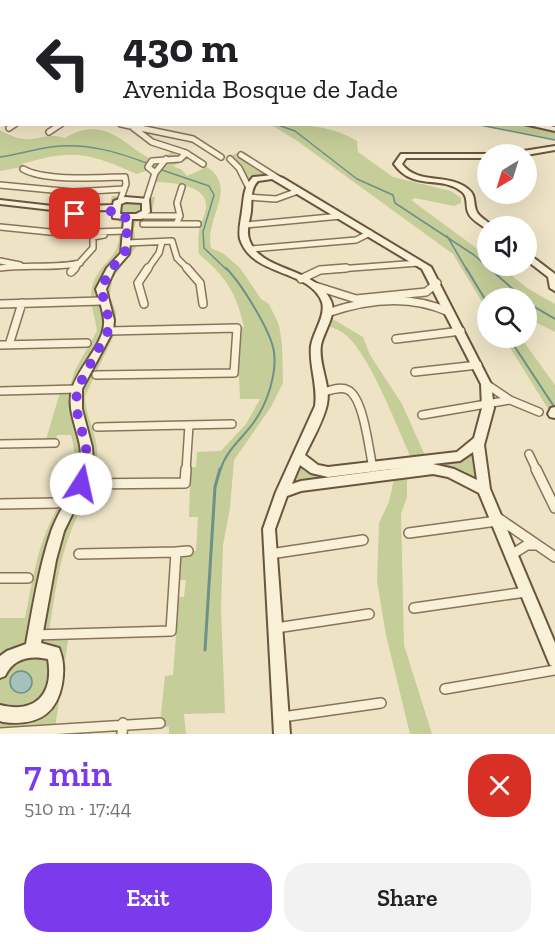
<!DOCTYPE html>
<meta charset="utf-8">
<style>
body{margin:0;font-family:"Zilla Slab",serif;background:#f2f2f2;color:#202124;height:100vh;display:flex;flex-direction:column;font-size:22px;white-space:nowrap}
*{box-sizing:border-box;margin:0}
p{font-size:20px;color:#757577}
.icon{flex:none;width:33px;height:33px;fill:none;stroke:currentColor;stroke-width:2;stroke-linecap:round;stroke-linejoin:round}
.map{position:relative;height:734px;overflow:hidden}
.sheet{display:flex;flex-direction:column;background:#fff;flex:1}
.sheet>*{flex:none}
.top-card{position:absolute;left:0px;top:0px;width:555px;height:126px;box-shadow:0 6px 24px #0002;background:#fff;color:#202124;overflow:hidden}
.needle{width:39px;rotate:218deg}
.tools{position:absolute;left:477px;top:144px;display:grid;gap:12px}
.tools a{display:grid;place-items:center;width:60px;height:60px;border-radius:50%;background:#fff;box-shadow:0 6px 24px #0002;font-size:30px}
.pin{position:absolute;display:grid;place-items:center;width:51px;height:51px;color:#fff;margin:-26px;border-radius:12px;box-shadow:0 3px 9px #0006}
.me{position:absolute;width:66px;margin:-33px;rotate:10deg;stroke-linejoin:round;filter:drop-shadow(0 0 4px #0008)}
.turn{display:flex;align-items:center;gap:21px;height:126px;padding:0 24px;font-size:27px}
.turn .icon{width:78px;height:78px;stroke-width:2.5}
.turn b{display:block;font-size:42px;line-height:51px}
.round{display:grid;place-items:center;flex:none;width:63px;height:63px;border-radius:24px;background:#f2f2f2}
.headline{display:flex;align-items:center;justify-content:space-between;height:102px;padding:0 24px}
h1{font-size:36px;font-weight:600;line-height:45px;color:#7c3aed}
.button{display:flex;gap:12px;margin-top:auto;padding:12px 24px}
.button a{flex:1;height:69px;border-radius:24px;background:#7c3aed;color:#fff;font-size:24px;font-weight:600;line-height:69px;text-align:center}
.button a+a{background:#f2f2f2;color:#202124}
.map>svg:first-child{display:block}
.green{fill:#c5cd98}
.water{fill:#a6c1ba;stroke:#6d9088;stroke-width:1.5}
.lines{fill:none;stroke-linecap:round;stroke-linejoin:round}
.stream-far2{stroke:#6d9088;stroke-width:1.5}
.stream-far1{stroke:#6d9088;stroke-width:2}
.stream{stroke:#6d9088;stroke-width:3}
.river{fill:#a6c1ba;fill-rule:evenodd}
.street-far3-casing{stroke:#89745b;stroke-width:5}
.street-far2-casing{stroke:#89745b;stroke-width:8}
.street-far1-casing{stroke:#89745b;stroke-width:10}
.street-casing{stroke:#89745b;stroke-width:12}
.secondary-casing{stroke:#6b553e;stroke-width:4}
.street-far3{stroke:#f9f0d8;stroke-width:4}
.street-far2{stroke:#f9f0d8;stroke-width:5}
.street-far1{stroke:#f9f0d8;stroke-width:7}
.street{stroke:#f9f0d8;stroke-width:9}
.secondary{fill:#f9f0d8;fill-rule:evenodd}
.route{stroke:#7c3aed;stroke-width:10;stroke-dasharray:0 18}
</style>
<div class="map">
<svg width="555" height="734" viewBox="0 0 555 734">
<rect width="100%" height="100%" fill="#eee3c5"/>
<path class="green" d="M554,88L555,140L475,125L554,124Z
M271,125C301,124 331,125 357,141L358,152L393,177L451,191L461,198V203L454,206L415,198L411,200L487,256L488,266H500L527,288L555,304V332L527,318L526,298H488L487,310L453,254L296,140Z
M0,130C33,150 40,130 65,138C113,108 136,165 161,159C166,158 171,151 175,147L179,149L173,153L178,156L185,152L193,157L173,166L182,170L187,176L207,167C239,188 204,218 211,248L224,254L240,268L261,299L269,304L279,325L282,344L283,383L271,407L234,460L230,508L223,545L221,609L225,713L184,714L186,734H169V727H160V723L165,676L173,675L176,636L171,632L173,597H184L186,580H174L177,552L196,551L198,517H189L190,486L185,483L186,467H196L197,452L221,451L246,424L260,399H240L239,376L234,373L237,328L244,327C236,292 226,277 199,254C198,244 198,235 200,226C202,220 206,213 206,207C208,184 169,182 152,182L155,173L149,170L137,174C86,152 74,149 21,164L22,167L0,171Z
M237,153L273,177L256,179L249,188L239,168L228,157Z
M112,196L155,197L150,222H136L134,229L136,247L112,279L110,297L116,312V331L85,396C85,418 99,436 97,458C96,485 80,507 71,531C59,561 55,594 50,625L49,635L69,634L55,728L0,733V618H25C31,588 36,555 48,527C63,493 83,476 71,435H57L55,443H45L61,389H69L75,370L97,331C95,313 86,297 95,279C103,261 119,257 119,235H93L120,230L121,223L119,222L115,207H109Z
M326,315L363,337L370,355L402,404L427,460L460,456L479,441L484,489L450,473L407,472V497L401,514L404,645L432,734H410L386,635L377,581L379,523L389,502L395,474L282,492L298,456L315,469L413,462C398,430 372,359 347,336C341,330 330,327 322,323Z
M504,338H521L555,385V420Z"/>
<path class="water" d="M10 682a11 11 0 1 1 22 0a11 11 0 1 1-22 0Z"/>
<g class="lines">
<path class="stream-far2" d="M20,2L23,0
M275,124L295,131L357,179L393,195L395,203L474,255L491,270
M475,124L555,140
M0,157C17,155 34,149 51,147C85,142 118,152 149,164
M162,170L209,186L214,195L203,232L204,248L227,270
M447,236L467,270"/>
<path class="stream-far1" d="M466,268L488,304
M489,268L523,298
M526,302L555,319
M509,338L553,405
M220,471C226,450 242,439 254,422C267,404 277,374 274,352C271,331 241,283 226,268"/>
<path class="stream" d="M205,650L215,487L220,469"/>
<path class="river" d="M248,0H254L247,2Z
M258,0H264L257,2Z
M272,0H278L279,2H273Z
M321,0H348L316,2Z
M493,0H499L500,2H494Z
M534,0H543L531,2Z"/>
<defs>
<path id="street-far3" d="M446,0L450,2
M45,2L47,0
M406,2L408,0"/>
<path id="street-far2" d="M121,124L193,139L221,157
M131,126L152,142L186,153L180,159L152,161L148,167L155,173
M9,128L15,124
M49,132L61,124
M186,153L203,164
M241,155L279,179
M230,159L239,168L249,188
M23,169C46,182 98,177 125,177L126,184L120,201
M0,185L73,192L124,189
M248,197L276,199L298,191
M146,201L155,173L166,159
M142,216H180
M143,224H198
M176,224L180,216L177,203L182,187
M245,225L341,216
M0,227L60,233L126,231
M127,243L172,241L177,258L189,270
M250,249L356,240L370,233
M0,261L20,265
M0,268C27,264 54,269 80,263
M73,270L93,248V237L104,235
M147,270L159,253L162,242
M325,270L419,263"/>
<path id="street-far1" d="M187,268L200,283L203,304
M71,272L75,268
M301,279L320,270L346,268
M315,286L356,299L426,292L437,283
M0,304L102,301
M144,304L138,283L148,268
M327,313C367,299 410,294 449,312
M396,339L461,331
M0,345L87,343
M9,345L22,303
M415,372L478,365
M96,375L234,373L237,328L108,331
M486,384L510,400L539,412
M0,391L77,389
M324,392C331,390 341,386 348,390C364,398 369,451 373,468
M422,415L510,400
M97,427L232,424
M0,444L55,443
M529,454L537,471
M186,471L189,425"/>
<path id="street" d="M536,469L555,508
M81,484L185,483L186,469
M0,504L56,503
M498,518L555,557
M409,533L497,521
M79,554L176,552
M270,554L363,540
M511,555L527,545H536
M0,578H28
M414,608L526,592
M276,628L369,614
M34,635L171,631L176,552L188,551
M445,689L555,670
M282,717L381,703
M0,733L160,723
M122,734L123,723"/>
<path id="secondary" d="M0,0H6L0,3Z
M57,0L79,2H60Z
M554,38H555V43L554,42Z
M554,58H555V62H554Z
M524,124H542L555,127V131Z
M555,146V150L526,155L513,154L517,152Z
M401,154H491H488V158H406L402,164C417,185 449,173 468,189C476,195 473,201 476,210C478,217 488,221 492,226L485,228C480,224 470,219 468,212C465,204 469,197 461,191C440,175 413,191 394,164Z
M273,175L283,178L431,267L491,384L494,408L484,445L490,489L555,643V667L550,665L479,493L448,477L433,474L301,491L287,496L275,529L290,734H274L263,529L276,492L315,406C318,386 309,366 311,346C313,332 326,316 322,302C310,269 252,277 240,239C238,230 241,220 242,211C244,199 243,187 253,177ZM272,179L422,269L481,384L482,408L474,438L457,452L328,467L318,465L305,455C312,440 324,420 327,404C331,384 318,365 321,345C324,331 337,314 331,301C316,266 260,273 249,239C246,230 250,220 251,211C252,201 250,189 258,181ZM473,452L477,480L454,469L433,464L460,461ZM300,465L311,473L328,477L408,467L301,481L292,484Z
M125,197L149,199L150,212L141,219H132L129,254L114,271L106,289L114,320L113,331L82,389V409L92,447L93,463L87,484L64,531L56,560L41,643L59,648C64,661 64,671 62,684C56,717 34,726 3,722L0,721V705C36,714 54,694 48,659C31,655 13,658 5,676L0,678V656L7,651L26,644C33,606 39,568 51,532C59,509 75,490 80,466C86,440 65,416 72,390C77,368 106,343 104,320C103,310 99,299 96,289L107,268L121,253L124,219L113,218L112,210L61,211L0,204V200L61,207L113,205L114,201ZM126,202L142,203V211L136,214H120L121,204Z
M526,252L555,274V291L550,288L548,277L526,260Z
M555,407V418L550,417L548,414L551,408Z"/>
</defs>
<use href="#street-far3" class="street-far3-casing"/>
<use href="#street-far2" class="street-far2-casing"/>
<use href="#street-far1" class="street-far1-casing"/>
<use href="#street" class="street-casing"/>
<use href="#secondary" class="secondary-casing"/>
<use href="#street-far3" class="street-far3"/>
<use href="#street-far2" class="street-far2"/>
<use href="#street-far1" class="street-far1"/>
<use href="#street" class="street"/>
<use href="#secondary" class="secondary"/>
</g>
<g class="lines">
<path class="route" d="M75,214L114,211L116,216L128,218L125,254L110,270L101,289L109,320L108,331L77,389L76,408L86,447L87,463L81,484"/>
</g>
</svg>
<div class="tools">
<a><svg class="needle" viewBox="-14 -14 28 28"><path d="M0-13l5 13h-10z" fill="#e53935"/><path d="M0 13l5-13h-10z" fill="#757577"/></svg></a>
<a><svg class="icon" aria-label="sound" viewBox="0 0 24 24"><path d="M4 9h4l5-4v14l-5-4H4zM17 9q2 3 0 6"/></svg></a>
<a><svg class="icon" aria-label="search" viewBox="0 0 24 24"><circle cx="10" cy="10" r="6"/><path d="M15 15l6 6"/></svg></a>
</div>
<div class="pin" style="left:75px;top:214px;background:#d93025"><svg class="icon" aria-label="arrive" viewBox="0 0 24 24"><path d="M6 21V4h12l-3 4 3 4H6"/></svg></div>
<svg class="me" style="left:81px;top:484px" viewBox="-20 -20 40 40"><circle r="19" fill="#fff"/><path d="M0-13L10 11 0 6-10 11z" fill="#7c3aed"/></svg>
<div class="top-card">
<div class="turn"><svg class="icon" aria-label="left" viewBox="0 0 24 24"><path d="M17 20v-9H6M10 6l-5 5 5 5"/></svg><div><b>430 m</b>Avenida Bosque de Jade</div></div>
</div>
</div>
<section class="sheet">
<div class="headline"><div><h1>7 min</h1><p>510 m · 17:44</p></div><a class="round" style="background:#d93025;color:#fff"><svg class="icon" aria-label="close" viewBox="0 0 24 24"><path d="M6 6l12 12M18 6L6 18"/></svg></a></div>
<div class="button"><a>Exit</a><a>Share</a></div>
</section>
